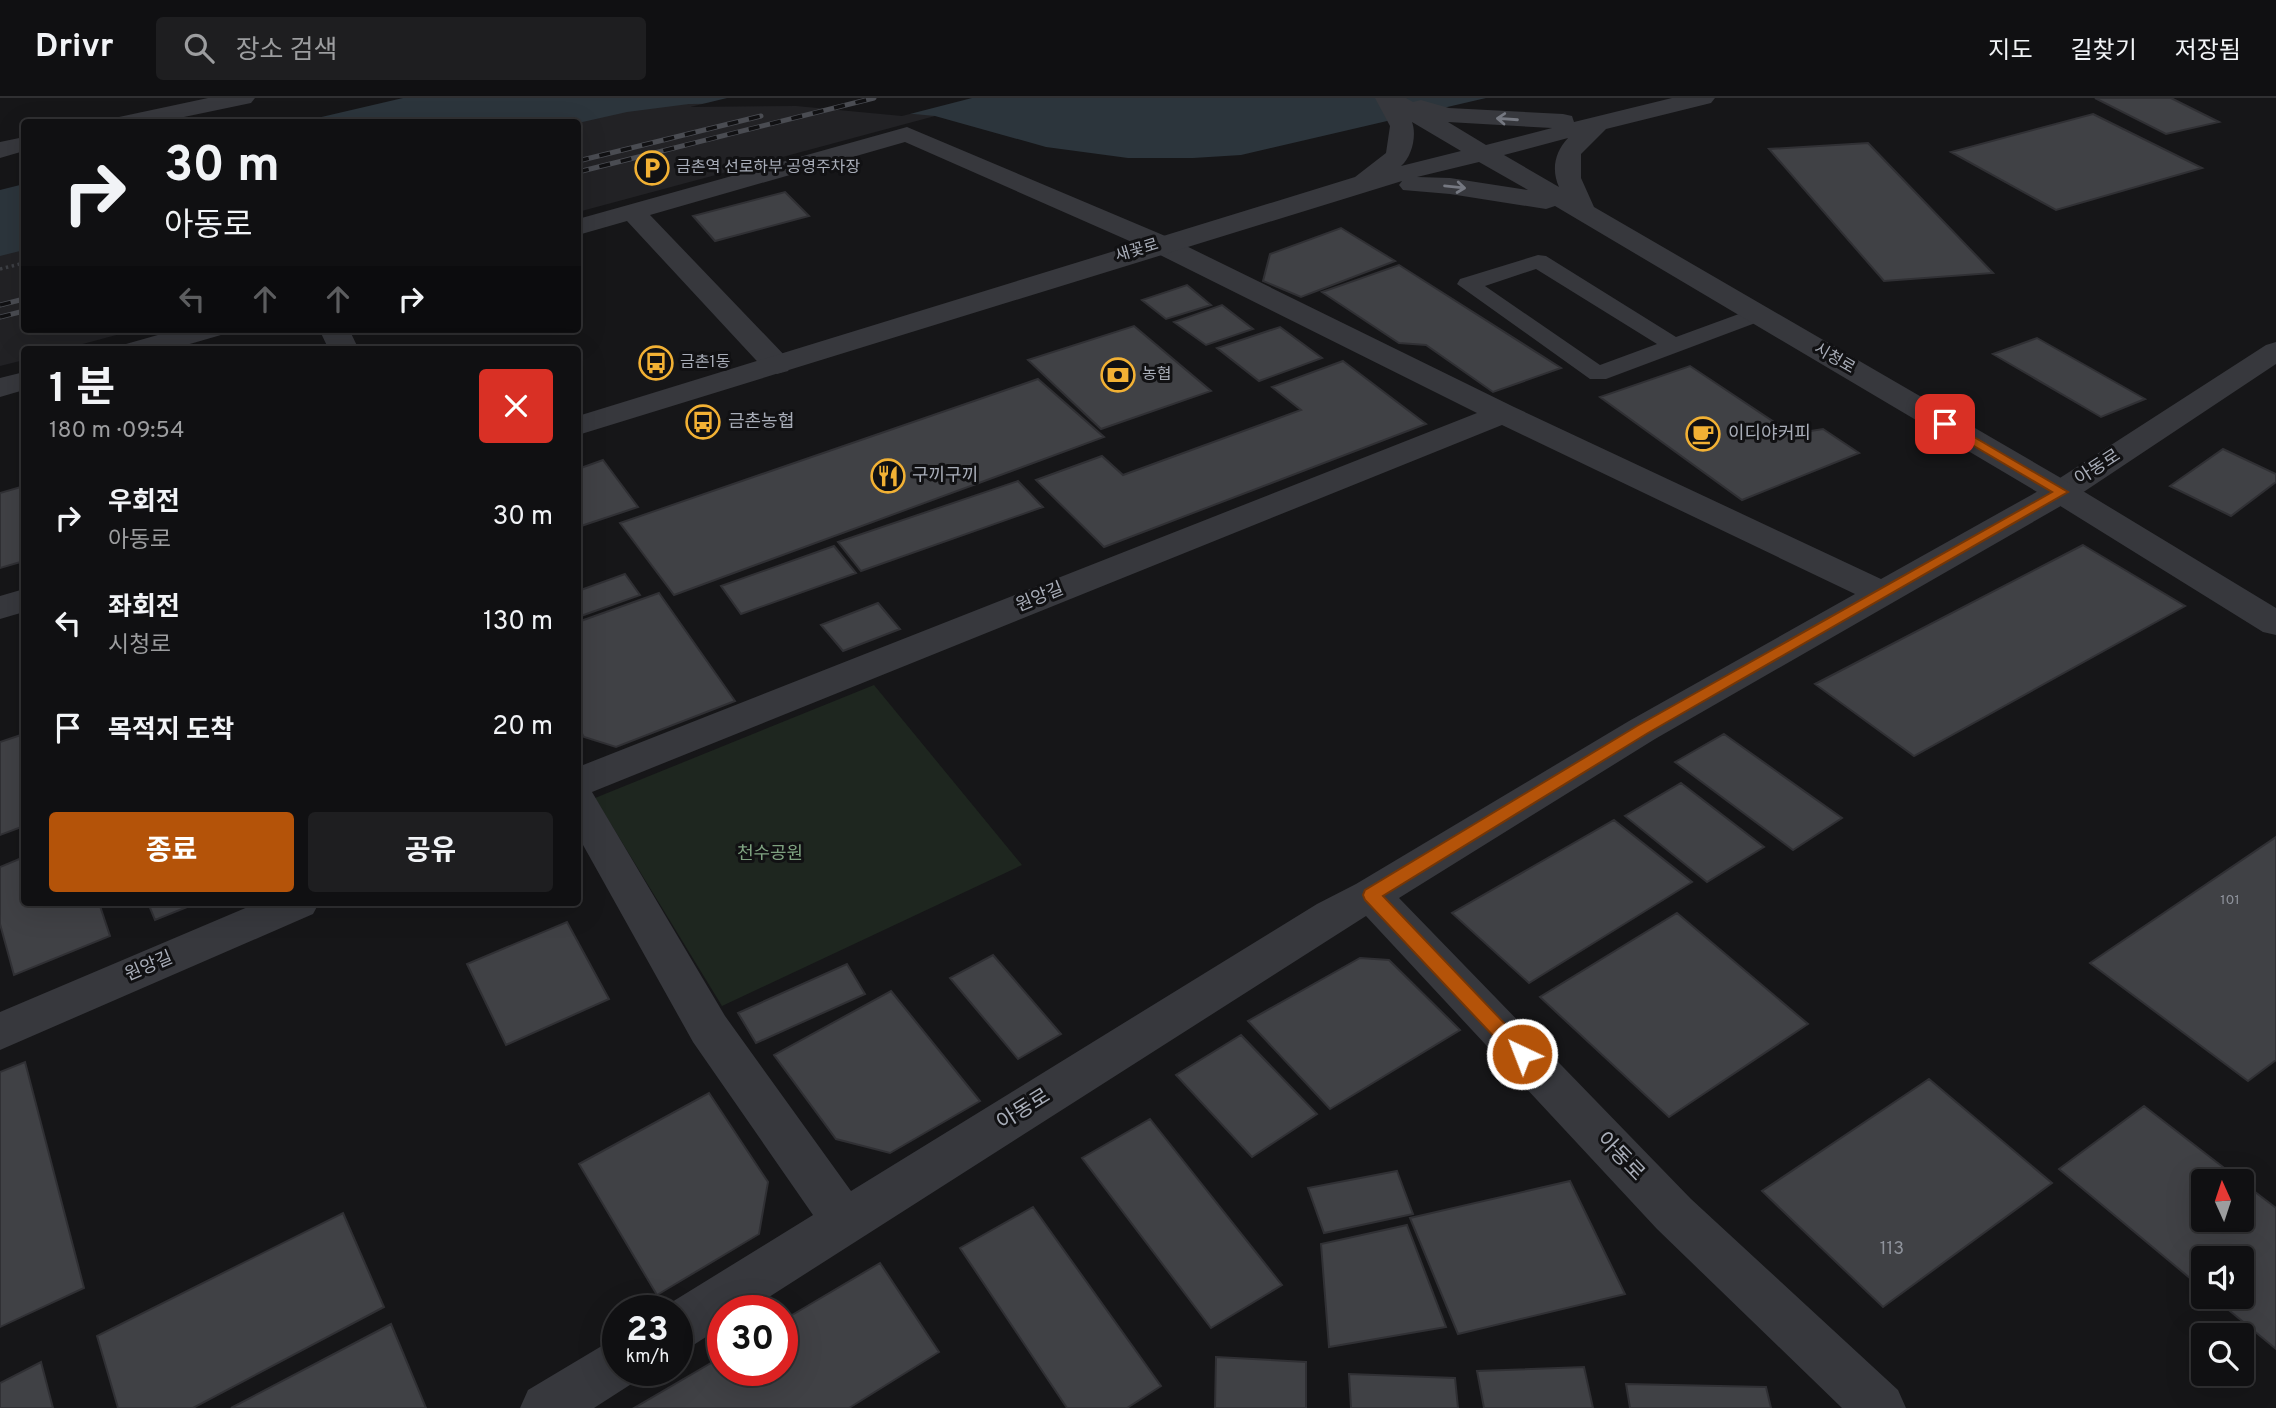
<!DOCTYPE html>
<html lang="ko">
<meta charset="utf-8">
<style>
body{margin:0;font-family:Overpass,"Noto Sans KR",sans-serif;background:#1e1e20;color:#f1f3f6;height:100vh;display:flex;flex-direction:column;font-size:26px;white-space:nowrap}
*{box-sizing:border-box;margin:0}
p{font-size:23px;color:#9c9d9f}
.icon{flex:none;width:38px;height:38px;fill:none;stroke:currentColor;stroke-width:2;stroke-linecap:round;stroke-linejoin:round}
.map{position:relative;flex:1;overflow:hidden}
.panel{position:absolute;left:21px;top:248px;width:560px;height:560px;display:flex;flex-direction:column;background:#101012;border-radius:7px;box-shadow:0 7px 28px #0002,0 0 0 2px #303032}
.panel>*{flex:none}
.guide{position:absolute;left:21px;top:21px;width:560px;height:214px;border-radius:7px;box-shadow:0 7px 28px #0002,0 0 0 2px #303032;background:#101012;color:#f1f3f6;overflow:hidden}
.needle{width:46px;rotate:357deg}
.controls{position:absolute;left:2191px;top:1071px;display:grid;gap:14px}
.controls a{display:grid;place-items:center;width:63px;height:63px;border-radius:7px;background:#101012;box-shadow:0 7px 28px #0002,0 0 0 2px #303032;font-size:35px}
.speed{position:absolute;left:602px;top:1197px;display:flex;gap:14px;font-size:35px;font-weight:700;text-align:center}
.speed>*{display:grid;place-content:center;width:91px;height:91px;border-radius:50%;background:#101012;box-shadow:0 7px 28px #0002,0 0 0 2px #303032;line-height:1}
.speed small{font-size:18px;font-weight:400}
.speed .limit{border:10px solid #d22;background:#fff;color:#111}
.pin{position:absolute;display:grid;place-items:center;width:60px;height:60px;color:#fff;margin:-30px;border-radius:14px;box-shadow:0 4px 10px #0006}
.me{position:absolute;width:77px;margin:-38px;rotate:317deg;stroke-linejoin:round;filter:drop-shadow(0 0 5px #0008)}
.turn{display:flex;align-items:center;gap:24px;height:147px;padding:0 28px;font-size:32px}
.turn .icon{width:91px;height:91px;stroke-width:2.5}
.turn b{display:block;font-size:49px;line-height:60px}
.lanes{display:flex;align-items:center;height:66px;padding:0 28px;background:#0003;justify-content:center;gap:35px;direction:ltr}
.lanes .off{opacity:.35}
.round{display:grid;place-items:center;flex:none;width:74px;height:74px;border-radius:7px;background:#1e1e20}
.head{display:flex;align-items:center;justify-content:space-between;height:119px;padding:0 28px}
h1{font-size:42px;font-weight:700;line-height:52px}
.primary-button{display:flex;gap:14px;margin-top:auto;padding:14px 28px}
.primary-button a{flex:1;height:80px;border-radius:7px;background:#b45309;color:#fff;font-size:28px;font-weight:700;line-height:80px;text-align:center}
.primary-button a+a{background:#1e1e20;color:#f1f3f6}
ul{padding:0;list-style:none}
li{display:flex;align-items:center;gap:21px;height:105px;padding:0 28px}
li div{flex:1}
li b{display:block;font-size:26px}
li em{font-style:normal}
header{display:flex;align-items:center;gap:42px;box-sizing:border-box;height:98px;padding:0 35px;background:#101012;border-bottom:2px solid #303032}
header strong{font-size:33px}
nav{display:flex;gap:38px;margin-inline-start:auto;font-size:24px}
.search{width:490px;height:63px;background:#1e1e20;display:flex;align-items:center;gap:18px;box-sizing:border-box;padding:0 24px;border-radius:7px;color:#9c9d9f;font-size:26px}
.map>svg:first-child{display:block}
.built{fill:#222225}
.green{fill:#1e261f}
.water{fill:#2c353c}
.pier{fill:#161618}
.building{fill:#404145;stroke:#303034;stroke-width:2}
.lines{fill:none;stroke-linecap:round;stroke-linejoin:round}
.path{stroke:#3d3f44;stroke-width:3.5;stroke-dasharray:2.5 3.5;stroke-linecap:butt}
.service{fill:#37383d;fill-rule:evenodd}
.minor{fill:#37383d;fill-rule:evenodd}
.tertiary{fill:#37383d;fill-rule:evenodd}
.rail-casing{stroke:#4a4c52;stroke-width:5}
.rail{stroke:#111113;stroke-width:3.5;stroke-dasharray:11;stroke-linecap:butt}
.oneway{stroke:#757881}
.route{fill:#b45309;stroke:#753606;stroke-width:2}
.labels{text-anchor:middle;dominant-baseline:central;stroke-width:6;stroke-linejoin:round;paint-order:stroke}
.number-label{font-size:14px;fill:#8e929b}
.far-poi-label{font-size:16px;fill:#a8adb8;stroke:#111113;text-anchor:start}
.far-street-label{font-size:16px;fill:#a8adb8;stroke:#111113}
.poi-label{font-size:18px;fill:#a8adb8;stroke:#111113;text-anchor:start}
.street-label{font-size:18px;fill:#a8adb8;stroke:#111113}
.park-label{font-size:18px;fill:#7fa381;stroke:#111113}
.near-number-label{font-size:18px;fill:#8e929b}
.near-street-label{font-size:21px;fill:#a8adb8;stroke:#111113}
</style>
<header>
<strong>Drivr</strong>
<div class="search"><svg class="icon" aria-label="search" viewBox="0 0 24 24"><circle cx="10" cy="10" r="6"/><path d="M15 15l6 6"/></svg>장소 검색</div>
<nav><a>지도</a><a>길찾기</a><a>저장됨</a></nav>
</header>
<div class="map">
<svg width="2276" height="1310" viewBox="0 0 2276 1310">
<rect width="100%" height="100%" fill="#161618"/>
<path class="built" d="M664,0H1002L578,114V24H556Z
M24,144V231H139L60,252H24V262L0,268V149Z"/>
<path class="green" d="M874,587L1022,767L722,908L595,700Z"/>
<path class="water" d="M403,0H1486L1241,57L1193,60H1128L1046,49L935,18L797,5L689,6L627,14L578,25L300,24Z
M24,86V152L0,158V92Z"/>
<path class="pier" d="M727,0H972L902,18L796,8L690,9Z"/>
<path class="building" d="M2095,0H2171L2219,24L2166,36Z
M2093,16L2202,70L2056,112L1951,54Z
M1868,45L1993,175L1884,183L1769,51Z
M785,94L809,118L715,143L693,118Z
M1341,130L1395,163L1301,199L1263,183L1270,156Z
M1399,167L1561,270L1493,294L1426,247L1399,245L1322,194Z
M1187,187L1211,207L1166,221L1142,202Z
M1222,207L1253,231L1206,247L1174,224Z
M1134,228L1211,293L1101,331L1028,262Z
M1280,229L1322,260L1259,283L1217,250Z
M2037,240L2145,301L2101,319L1993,256Z
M1343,263L1426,326L1104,449L1036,382L1102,358L1123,377L1301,312L1272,289Z
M1690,268L1792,336L1823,331L1859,355L1742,402L1600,299Z
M1038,281L1104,339L674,497L620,425Z
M2223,351L2276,376V384L2231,418L2170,388Z
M603,362L638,409L578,429V371Z
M1018,383L1043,409L861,473L838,444Z
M24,388V463L0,470V395Z
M2083,447L2185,508L1914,658L1815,586Z
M834,448L856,475L741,516L721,488Z
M625,476L640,497L578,519V493Z
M659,495L735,603L616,649L584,639L578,629V524Z
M878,505L900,531L843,553L821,527Z
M24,636V728L0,737V644Z
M1724,636L1842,720L1793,752L1675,664Z
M1681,685L1764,749L1707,784L1625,718Z
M1614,722L1692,784L1529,885L1452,815Z
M2276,739V962L2248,983L2090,865Z
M24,759V805H99L110,838L14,877L0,826V769Z
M148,805H197L155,822Z
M1677,815L1808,926L1669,1019L1540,899Z
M567,824L609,901L506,947L467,866Z
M993,857L1061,936L1018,961L950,880Z
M1360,860L1389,862L1460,932L1330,1011L1248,923Z
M847,866L865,896L756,945L738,915Z
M891,893L980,1003L890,1055L836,1041L774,957Z
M1241,937L1317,1016L1252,1059L1176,977Z
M25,964L84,1190L0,1229V974Z
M1929,981L2052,1085L1883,1209L1762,1093Z
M709,995L768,1084L759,1136L657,1197L579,1066Z
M2144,1008L2241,1083H2203V1122H2242V1084L2276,1110V1251L2213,1199H2242V1160H2203V1191L2059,1071Z
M1150,1021L1282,1187L1211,1230L1082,1060Z
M1397,1073L1413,1116L1324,1135L1308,1090Z
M1570,1083L1625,1196L1458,1236L1410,1120Z
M1033,1109L1161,1288L1127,1310H1067L960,1150Z
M343,1115L384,1209L193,1310H118L97,1238Z
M1407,1127L1446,1229L1329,1249L1321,1146Z
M880,1165L939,1254L849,1310H634L723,1258V1272H782V1223Z
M391,1226L426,1310H231Z
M1216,1259L1306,1264V1310H1215Z
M41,1264L53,1310H0V1285Z
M1584,1269L1593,1310H1484L1477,1273Z
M1349,1276L1455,1280L1458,1310H1351Z
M1626,1286L1766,1289L1771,1310H1630Z"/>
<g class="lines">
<path class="path" d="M0,171L24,165"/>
<path class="service" d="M1538,157L1546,158L1676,239L1758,209L1766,211L1769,216L1766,221L1606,281H1590L1457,186L1460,181ZM1536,171L1657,246L1600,267L1485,188Z"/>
<path class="minor" d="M907,29L1170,140L1514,309L1881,481L2049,387L2266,247L2276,244V266L2073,401L1655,641L1399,800L1691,1101L1898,1292L1906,1310H1842L1657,1131L1366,818L747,1213H723V1228L695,1246L677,1253V1213L659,1212L813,1117L693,944L578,738V669L1477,315L1150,152L905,44L650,117L788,261L792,267L788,273L777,276L766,273L627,123L578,137V121ZM1502,327L1855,496L1629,623L1356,786L1317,806L851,1093L725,918L592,694Z
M179,231H226L221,237L169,252H121L126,246Z
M319,231H349L359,252H329Z
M24,274V292L0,299V280Z
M257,805H319L313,816L0,952V914Z
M618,1242V1272H641L636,1283L594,1310H520L528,1292L600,1249Z"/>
<path class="tertiary" d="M208,0H255L251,5L160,24H116L119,19Z
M1375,0H1406L1413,4L1421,2L1449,10L1563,16L1572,18L1574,24L1672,0H1715L1711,5L1606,31L1581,56V80L1594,109L2073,387L2276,510V537L2263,534L2049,401L1555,108L1546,111L1450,96L1403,92L1399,87L1402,83L578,337V318L1355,79L1386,55L1390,28ZM1412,24L1461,53L1401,68C1412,59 1417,37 1412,24ZM1448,24L1552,30L1486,47ZM1568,40C1555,54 1551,71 1559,89L1504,57ZM1479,64L1528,92L1450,80L1417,79Z
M24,39V53L0,60V44Z
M24,491V514L0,521V498Z"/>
<defs>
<path id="rail" d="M578,63L761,18
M578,74L874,0
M0,207L24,201
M0,219L24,213"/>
</defs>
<use href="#rail" class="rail-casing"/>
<use href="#rail" class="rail"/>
</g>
<defs><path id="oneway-shaft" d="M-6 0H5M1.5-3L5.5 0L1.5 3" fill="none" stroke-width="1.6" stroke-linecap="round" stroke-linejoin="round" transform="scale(1.75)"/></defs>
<g class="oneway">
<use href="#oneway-shaft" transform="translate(1507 21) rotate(-176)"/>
<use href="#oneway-shaft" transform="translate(1455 89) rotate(6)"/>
</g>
<path class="route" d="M1945,322L2068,394L1648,635L1383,798L1529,951L1532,956L1529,962L1522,964L1516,962L1365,802L1363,797L1365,792L1637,628L2052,394L1940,328L1938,326Z"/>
<defs>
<symbol id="parking-ring" viewBox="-11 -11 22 22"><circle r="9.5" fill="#111113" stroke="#f2b134" stroke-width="1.5"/><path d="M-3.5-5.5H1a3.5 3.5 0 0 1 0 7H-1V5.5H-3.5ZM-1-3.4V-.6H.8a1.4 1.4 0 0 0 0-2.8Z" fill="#f2b134"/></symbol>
<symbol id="bus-ring" viewBox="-11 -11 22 22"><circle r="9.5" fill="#111113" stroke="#f2b134" stroke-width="1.5"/><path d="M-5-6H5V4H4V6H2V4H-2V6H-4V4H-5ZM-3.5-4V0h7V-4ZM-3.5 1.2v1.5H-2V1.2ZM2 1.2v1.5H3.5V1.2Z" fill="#f2b134"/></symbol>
<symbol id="bank-ring" viewBox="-11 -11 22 22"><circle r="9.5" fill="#111113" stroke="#f2b134" stroke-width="1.5"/><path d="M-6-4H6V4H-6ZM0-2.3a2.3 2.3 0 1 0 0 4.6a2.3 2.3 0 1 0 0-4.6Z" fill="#f2b134"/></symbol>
<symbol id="cafe-ring" viewBox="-11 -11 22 22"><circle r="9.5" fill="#111113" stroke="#f2b134" stroke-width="1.5"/><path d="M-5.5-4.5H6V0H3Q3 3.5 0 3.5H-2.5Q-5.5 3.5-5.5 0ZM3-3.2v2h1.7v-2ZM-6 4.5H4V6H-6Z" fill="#f2b134"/></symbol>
<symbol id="restaurant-ring" viewBox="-11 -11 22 22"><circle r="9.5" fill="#111113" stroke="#f2b134" stroke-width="1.5"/><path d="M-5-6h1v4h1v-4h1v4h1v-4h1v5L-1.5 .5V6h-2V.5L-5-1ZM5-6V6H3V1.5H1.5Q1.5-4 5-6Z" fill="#f2b134"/></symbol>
</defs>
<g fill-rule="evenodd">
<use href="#parking-ring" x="633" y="51" width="38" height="38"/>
<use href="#bus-ring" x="637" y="246" width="38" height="38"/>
<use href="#bank-ring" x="1099" y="258" width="38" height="38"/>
<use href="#bus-ring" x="684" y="305" width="38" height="38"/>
<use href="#cafe-ring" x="1684" y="317" width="38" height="38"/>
<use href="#restaurant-ring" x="869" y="359" width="38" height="38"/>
</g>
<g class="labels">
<g class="number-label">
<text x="2230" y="802">101</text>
</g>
<g class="far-poi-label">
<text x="676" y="70">금촌역 선로하부 공영주차장</text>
<text x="680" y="265">금촌1동</text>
<text x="1142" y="277">농협</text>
</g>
<g class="far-street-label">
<text transform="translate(1137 153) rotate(-17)">새꽃로</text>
<text transform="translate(1834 261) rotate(30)">시청로</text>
</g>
<g class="poi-label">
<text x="728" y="324">금촌농협</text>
<text x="1728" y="336">이디야커피</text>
<text x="912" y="378">구끼구끼</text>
</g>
<g class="street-label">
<text transform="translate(2098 370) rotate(-33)">아동로</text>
<text transform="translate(1040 500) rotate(-22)">원앙길</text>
<text transform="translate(149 869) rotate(-23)">원앙길</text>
</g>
<g class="park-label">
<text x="770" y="756">천수공원</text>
</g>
<g class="near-number-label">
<text x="1892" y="1151">113</text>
</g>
<g class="near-street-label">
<text transform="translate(1024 1012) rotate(-32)">아동로</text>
<text transform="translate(1620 1059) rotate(46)">아동로</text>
</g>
</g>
</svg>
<div class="controls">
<a><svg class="needle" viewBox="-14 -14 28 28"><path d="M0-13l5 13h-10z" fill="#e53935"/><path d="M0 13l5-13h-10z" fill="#9c9d9f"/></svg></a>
<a><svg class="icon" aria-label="sound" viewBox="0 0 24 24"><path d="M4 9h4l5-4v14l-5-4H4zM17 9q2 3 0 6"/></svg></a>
<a><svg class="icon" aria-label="search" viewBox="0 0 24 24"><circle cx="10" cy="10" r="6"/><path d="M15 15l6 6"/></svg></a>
</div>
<div class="speed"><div>23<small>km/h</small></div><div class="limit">30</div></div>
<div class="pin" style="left:1945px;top:326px;background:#d93025"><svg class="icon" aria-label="arrive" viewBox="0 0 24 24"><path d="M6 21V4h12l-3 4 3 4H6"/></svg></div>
<svg class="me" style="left:1522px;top:956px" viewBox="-20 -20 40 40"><circle r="17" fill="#b45309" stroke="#fff" stroke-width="3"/><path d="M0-11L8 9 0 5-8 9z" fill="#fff"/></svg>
<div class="guide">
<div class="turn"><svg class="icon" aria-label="right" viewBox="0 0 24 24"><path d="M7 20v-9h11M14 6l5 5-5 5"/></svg><div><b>30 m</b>아동로</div></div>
<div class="lanes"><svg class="icon off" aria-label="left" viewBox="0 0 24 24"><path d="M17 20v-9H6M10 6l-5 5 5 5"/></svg><svg class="icon off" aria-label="ahead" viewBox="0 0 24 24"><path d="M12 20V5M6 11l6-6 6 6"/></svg><svg class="icon off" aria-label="ahead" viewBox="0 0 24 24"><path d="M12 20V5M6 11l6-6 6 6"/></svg><svg class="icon" aria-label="right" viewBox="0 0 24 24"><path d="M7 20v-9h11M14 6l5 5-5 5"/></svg></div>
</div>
<section class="panel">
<div class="head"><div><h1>1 분</h1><p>180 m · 09:54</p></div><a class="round" style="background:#d93025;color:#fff"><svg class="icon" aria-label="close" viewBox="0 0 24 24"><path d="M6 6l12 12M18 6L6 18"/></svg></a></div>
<ul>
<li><svg class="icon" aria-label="right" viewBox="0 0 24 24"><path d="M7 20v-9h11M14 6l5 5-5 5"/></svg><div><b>우회전</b><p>아동로</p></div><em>30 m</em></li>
<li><svg class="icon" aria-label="left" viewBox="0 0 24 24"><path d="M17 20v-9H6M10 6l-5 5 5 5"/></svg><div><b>좌회전</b><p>시청로</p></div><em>130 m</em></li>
<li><svg class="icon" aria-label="arrive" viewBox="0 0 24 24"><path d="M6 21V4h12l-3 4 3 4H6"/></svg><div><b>목적지 도착</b></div><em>20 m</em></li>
</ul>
<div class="primary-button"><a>종료</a><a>공유</a></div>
</section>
</div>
